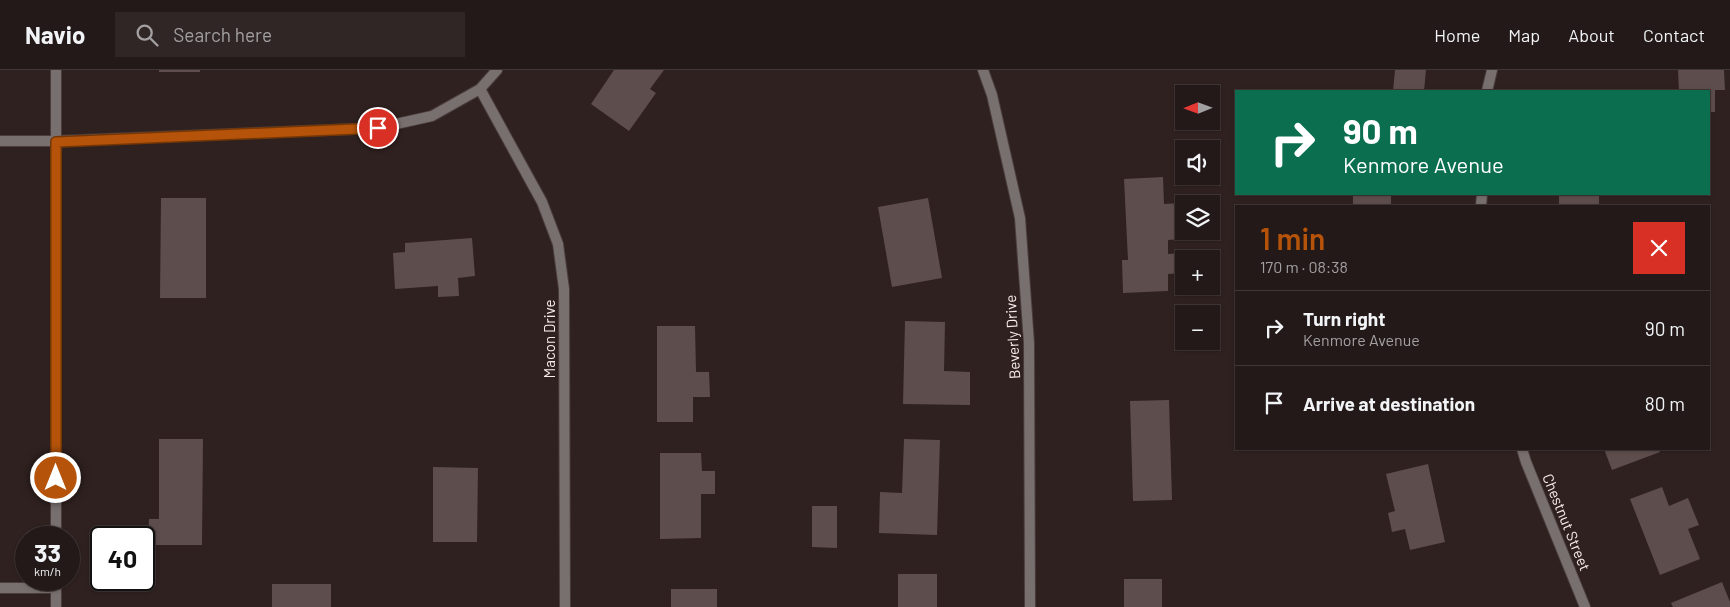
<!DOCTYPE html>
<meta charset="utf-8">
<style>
body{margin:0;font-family:Barlow,sans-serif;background:#2f2625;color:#f1f3f6;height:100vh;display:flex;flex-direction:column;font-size:19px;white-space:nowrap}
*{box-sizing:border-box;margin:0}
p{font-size:16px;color:#a3a0a2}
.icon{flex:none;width:28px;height:28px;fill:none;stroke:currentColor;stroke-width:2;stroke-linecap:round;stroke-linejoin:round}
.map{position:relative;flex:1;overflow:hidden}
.sheet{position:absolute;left:1235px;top:135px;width:475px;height:245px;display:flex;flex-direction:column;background:#231918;border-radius:0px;box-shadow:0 1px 4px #0004,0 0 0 1px #403837}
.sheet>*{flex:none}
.top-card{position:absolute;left:1235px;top:20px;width:475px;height:105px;border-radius:0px;box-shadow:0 1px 4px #0004,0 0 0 1px #403837;background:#0b6e4f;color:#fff;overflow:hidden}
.needle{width:32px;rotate:269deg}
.controls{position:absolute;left:1175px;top:15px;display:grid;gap:10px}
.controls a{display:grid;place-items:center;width:45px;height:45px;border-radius:0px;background:#231918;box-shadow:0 1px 4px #0004,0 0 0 1px #403837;font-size:25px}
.speed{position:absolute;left:15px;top:456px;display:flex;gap:10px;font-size:25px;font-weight:700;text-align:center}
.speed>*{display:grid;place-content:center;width:65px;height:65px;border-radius:50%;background:#231918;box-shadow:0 1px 4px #0004,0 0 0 1px #403837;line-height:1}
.speed small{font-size:12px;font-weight:400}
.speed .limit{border:2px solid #111;border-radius:8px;background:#fff;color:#111}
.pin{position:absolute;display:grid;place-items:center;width:42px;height:42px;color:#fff;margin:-21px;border:2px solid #fff;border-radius:50%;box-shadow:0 1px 5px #0007}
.me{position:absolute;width:55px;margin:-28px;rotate:0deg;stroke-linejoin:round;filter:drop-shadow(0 0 4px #0008)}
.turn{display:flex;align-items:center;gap:18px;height:105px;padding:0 25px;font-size:22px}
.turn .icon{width:65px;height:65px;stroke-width:2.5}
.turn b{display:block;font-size:35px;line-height:42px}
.round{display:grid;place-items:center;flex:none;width:52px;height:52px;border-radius:0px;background:#2f2625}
.headline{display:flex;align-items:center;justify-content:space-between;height:85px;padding:0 25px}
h1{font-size:30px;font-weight:600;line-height:38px;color:#b45309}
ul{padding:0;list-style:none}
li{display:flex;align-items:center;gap:15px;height:75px;padding:0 25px;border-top:1px solid #403837}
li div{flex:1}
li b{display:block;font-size:19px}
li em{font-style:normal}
header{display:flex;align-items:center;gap:30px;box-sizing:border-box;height:70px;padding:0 25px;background:#231918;border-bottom:1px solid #403837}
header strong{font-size:24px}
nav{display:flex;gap:28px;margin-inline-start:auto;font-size:18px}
.search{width:350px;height:45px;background:#2f2625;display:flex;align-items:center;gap:12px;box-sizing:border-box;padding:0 18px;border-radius:0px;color:#a3a0a2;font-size:19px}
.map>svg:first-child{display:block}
.building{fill:#5e4d4d}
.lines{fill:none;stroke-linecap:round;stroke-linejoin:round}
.minor-casing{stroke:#4b3d3c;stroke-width:12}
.tertiary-casing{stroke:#4b3d3c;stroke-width:12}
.minor{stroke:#78706f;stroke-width:10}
.tertiary{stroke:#78706f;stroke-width:10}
.route-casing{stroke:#753606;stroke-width:12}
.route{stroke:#b45309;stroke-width:9}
.labels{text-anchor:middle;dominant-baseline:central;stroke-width:4;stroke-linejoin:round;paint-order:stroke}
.street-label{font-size:15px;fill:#f6eceb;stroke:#2f2120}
</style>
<header>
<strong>Navio</strong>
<div class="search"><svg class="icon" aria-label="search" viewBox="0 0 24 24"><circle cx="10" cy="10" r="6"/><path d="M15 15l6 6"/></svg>Search here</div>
<nav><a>Home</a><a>Map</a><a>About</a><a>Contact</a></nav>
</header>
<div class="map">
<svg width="1730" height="537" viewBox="0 0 1730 537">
<rect width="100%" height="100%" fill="#2f2120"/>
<path class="building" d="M159,0H200V2H159Z
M614,0H664L650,19L656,23L629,61L591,34Z
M1395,0H1426L1424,21H1393Z
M1678,0H1724L1725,20H1715V42H1709V21H1679Z
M1163,107L1164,134L1181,133L1182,169L1168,170V184L1183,183L1184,203L1168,204V221L1123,223L1122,190H1128L1124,109Z
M1353,124H1391V136H1353Z
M1559,124H1599V136H1559Z
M161,128H206V228H160Z
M928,128L942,208L892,217L878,137Z
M472,168L475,206L458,208L459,226L438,227V216L395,219L393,183L405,182V173Z
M905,251L945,252L944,301L970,302V335L903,334Z
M657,256H695L696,302H709L710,327H693V352H657Z
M1169,330L1172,430L1133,431L1130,331Z
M159,369H203L202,475H148L149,449H159Z
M904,369L940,370L937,465L879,463L880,422L902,423Z
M1604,379H1659L1660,382L1612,400Z
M660,383H701L702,401H715V424H701V468L660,469Z
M1428,394L1445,472L1410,480L1405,459L1392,462L1388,443L1395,441L1386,404Z
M433,397L478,398L477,472H433Z
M1662,417L1669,436L1688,428L1699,455L1688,459L1700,489L1660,505L1630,429Z
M812,436H837V478L812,477Z
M898,504H937V537H898Z
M1124,509H1162V537H1124Z
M1722,512L1730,532V537H1673L1671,533Z
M272,514H331V537H272Z
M671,519H717V537H671Z"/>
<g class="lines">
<defs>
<path id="minor" d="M983,0L992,25L1020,148L1029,273L1030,537
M480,19L542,132L558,174L564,219L565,537
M1487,21L1492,0
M0,71H56L378,58L432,46L480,19L497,0
M1481,136L1482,124
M1522,379L1526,392L1585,537
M0,518H56"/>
<path id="tertiary" d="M56,0V468
M56,537V510"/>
</defs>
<use href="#minor" class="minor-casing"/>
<use href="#tertiary" class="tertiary-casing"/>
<use href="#minor" class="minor"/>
<use href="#tertiary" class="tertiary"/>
</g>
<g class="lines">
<defs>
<path id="route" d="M56,408V72L378,58"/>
</defs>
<use href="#route" class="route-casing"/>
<use href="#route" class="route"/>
</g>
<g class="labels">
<g class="street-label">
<text transform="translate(1012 267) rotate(-93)">Beverly Drive</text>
<text transform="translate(549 269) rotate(-90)">Macon Drive</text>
<text transform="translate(1567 452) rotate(68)">Chestnut Street</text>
</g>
</g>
</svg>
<div class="controls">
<a><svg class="needle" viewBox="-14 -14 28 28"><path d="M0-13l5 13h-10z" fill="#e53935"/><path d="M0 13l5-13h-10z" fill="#a3a0a2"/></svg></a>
<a><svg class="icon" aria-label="sound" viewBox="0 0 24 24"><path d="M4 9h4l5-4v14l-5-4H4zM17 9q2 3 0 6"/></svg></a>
<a><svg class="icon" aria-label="layers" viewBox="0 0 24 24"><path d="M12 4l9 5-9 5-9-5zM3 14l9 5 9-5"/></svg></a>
<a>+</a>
<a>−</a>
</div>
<div class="speed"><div>33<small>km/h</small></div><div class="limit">40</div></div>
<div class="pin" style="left:378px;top:58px;background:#d93025"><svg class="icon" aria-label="arrive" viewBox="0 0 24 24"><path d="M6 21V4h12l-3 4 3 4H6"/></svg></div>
<svg class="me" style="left:56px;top:408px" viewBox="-20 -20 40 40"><circle r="17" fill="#b45309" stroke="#fff" stroke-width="3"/><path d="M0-11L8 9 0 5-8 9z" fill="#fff"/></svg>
<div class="top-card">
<div class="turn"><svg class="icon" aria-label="right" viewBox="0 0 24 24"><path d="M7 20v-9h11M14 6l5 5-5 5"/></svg><div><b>90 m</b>Kenmore Avenue</div></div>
</div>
<section class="sheet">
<div class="headline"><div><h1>1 min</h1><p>170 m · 08:38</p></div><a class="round" style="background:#d93025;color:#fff"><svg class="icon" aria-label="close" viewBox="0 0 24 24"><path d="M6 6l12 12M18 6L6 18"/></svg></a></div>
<ul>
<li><svg class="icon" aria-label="right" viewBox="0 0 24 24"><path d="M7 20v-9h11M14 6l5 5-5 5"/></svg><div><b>Turn right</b><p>Kenmore Avenue</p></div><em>90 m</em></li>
<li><svg class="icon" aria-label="arrive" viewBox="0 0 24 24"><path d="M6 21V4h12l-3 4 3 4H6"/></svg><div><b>Arrive at destination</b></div><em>80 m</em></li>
</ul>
</section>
</div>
